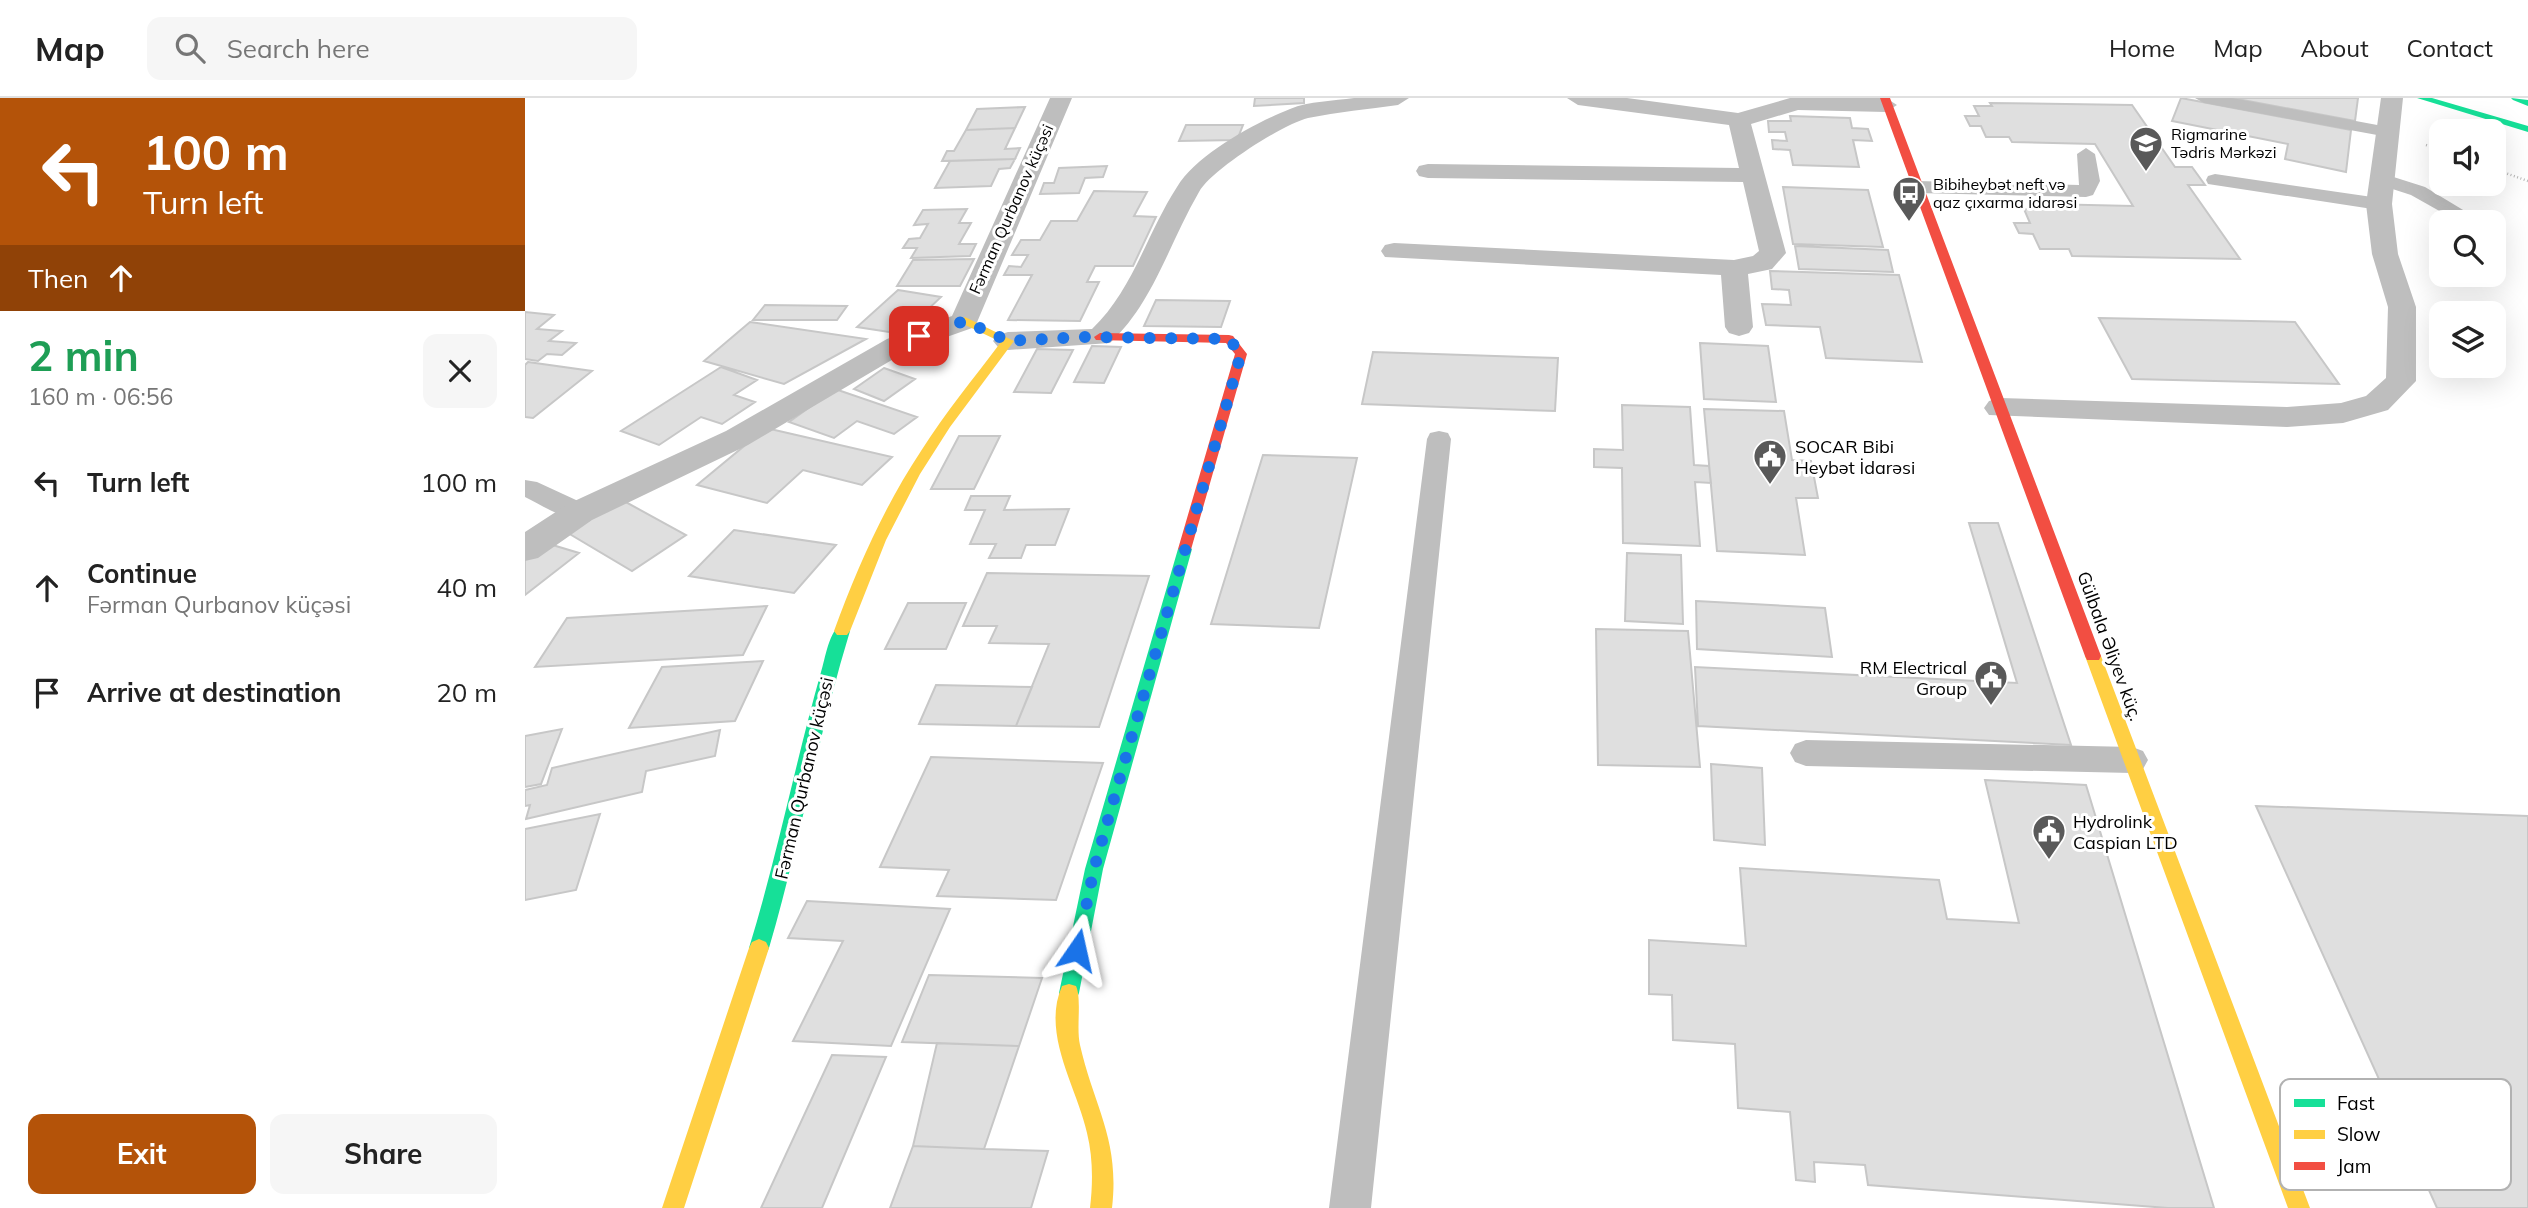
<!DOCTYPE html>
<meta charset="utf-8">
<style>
body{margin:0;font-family:Mulish,sans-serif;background:#f6f6f6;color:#222;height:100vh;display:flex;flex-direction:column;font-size:26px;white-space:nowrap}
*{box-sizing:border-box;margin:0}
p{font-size:23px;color:#767676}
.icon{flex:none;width:38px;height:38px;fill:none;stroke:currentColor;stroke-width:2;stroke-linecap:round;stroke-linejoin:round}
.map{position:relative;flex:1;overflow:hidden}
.details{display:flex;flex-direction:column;background:#fff;width:525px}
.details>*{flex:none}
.top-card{background:#b45309;color:#fff;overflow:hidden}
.fabs{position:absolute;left:1904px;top:21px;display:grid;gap:14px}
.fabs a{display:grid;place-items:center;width:77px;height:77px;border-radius:14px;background:#fff;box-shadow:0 7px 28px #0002;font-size:35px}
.pin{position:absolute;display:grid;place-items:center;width:60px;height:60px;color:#fff;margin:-30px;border-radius:14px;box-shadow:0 4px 10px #0006}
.me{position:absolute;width:77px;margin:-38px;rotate:11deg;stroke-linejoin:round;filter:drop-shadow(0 0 5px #0008)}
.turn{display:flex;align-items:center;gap:24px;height:147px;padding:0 28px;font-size:32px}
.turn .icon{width:91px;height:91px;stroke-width:2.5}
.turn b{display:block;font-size:49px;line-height:60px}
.then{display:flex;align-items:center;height:66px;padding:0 28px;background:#0003;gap:14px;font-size:26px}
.round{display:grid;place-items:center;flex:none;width:74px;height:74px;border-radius:14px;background:#f6f6f6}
.headline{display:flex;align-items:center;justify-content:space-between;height:119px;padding:0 28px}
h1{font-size:42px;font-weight:700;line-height:52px;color:#1e9e55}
.action{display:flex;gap:14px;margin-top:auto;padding:14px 28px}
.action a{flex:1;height:80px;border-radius:14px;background:#b45309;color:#fff;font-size:28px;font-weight:700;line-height:80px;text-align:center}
.action a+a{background:#f6f6f6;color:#222}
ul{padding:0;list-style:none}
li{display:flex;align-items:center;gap:21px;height:105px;padding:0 28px}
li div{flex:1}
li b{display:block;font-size:26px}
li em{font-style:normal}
header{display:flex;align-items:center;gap:42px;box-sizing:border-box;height:98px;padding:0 35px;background:#fff;border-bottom:2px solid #e0e0e0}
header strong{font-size:33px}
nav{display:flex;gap:38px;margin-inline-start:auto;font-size:24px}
.search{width:490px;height:63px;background:#f6f6f6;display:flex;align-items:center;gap:18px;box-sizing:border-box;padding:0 24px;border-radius:14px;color:#767676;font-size:26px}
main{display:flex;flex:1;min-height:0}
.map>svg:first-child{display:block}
.building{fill:#dfdfdf;stroke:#c7c7c7;stroke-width:2}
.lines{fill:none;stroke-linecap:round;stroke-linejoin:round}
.path{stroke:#b9b9b9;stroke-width:2.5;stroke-dasharray:1 2.5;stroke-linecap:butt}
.lane{fill:#bebebe;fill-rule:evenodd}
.street{fill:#bebebe;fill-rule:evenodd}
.fast{fill:#16e098;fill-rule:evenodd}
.slow{fill:#ffcf43;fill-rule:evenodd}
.jam{fill:#f24e42;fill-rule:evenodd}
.route{stroke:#1a73e8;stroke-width:12;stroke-dasharray:0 21.6}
.labels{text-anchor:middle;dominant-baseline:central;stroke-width:6;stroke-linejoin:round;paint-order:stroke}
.far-poi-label{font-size:16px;fill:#000;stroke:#fff;text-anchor:start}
.far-street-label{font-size:16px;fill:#000;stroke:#fff}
.poi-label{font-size:18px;fill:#000;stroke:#fff;text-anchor:start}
.street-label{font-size:18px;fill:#000;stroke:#fff}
.key{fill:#fff;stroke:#b2b2b2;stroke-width:2}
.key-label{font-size:19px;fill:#000}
</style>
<header>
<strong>Map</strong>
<div class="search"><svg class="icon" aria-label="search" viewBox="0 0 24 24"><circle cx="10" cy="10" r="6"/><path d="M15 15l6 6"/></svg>Search here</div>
<nav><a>Home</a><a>Map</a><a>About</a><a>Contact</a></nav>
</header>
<main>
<section class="details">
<div class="top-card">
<div class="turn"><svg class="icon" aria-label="left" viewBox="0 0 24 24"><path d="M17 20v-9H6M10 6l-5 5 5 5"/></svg><div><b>100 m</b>Turn left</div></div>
<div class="then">Then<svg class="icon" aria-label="ahead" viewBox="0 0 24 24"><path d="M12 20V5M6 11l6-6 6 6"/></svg></div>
</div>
<div class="headline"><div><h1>2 min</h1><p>160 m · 06:56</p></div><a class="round"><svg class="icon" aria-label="close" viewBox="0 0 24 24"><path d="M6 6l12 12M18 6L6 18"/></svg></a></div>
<ul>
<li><svg class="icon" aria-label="left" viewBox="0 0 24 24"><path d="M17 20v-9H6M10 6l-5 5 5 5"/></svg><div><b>Turn left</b></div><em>100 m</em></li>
<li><svg class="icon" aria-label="ahead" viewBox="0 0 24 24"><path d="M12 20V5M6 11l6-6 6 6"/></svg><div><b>Continue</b><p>Fərman Qurbanov küçəsi</p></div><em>40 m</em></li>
<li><svg class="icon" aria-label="arrive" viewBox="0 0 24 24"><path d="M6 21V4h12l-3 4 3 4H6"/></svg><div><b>Arrive at destination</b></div><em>20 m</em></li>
</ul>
<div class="action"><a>Exit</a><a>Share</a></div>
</section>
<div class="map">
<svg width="2003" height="1110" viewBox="0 0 2003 1110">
<rect width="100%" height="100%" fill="#fff"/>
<path class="building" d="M730,0H779V5L729,8Z
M1656,0L1826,32L1821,74L1760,61L1763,46L1647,23Z
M1707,0H1833L1830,23Z
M1465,5L1607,7L1650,69H1667L1680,87H1663L1715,161L1547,158L1544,151H1515L1508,136L1494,135L1489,125H1505L1499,111L1524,112L1521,106L1608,108L1570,46L1487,44L1484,39H1461L1456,28H1445L1440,18H1454L1449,8H1467Z
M500,9L490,30L441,32L452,11Z
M1265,18L1325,20L1327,30L1343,31L1347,43L1328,42L1334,69L1268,67L1265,52L1248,51L1247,42L1262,43L1260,34H1244L1243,23H1266Z
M661,27H718L712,42L654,43Z
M490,30L480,51L495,50L490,61L417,63L422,53H429L441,32Z
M490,61L485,70L474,71L466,88L410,90L425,63Z
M582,68L578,79L560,80L554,95L515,96L519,85H529L534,70Z
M1258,89L1343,92L1358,149L1268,146Z
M569,93L622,94L609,118L631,119L608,168H570L562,184H574L555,223L483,222L507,177H479L484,168L496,169L503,157H487L496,142H515L526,123H552Z
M442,111L434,125H446L434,146H451L445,158L386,160L392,150H378L384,141L395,140L403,126L389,127L398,112Z
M1270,148L1363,152L1368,174L1274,171Z
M449,161L435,188H372L388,162Z
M1245,173L1374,177L1397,264L1301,260L1295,229L1241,227L1237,206L1266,207L1264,192L1247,191Z
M373,192L416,199L377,236L332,229Z
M631,202L705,203L696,229L619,228Z
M240,207L322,208L312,222H228Z
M0,214L29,217L12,231L37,233L24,243L51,245L37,257L22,256L13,263L0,261Z
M1574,220L1770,224L1814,286L1607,281Z
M225,224L341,241L259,286L179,263Z
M1175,245L1243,248L1251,304L1179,301Z
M567,248L596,249L579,285L549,284Z
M512,251L548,252L526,295L489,294Z
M848,254L1033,260L1030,313L837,306Z
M3,264L67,273L8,320L0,319V267Z
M196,269L232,282L209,297L230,304L197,326L176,319L134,347L96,333Z
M359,270L390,281L359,303L329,291Z
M310,291L392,319L369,336L332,323L309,340L264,324Z
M1097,307L1165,309L1169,367L1184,368L1186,385L1170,384L1175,448L1098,445L1097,370L1069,369V351L1098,352Z
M1179,311L1259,313L1267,362L1286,363L1293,400H1271L1280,457L1192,453Z
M241,330L367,359L337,387L278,372L242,405L172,387Z
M434,338H475L449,391H406Z
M738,357L832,360L794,530L686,526Z
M446,398H485L479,412L544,411L530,447H501L496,460H464L471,446H445L460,412H440Z
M97,402L161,437L107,473L43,435Z
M1444,425H1473L1546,647L1173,628L1170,569L1492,585Z
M209,432L311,447L269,495L164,478Z
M21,445L54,455L0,497V461Z
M1102,455L1156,457L1158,526L1100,523Z
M462,475L624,478L574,629L491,628L524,546L464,545L472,528H438Z
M1171,503L1300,510L1307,559L1172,551Z
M383,505H441L421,551H360Z
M242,508L218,557L10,569L42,520Z
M1071,531L1163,533L1175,669L1073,667Z
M238,563L210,623L104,630L137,569Z
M411,587L507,589L491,628L394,626Z
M37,631L16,686L0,689V638Z
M195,632L190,658L121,673L117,694L1,721L5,707L0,708V692L22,687L27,670Z
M406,659L578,665L531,802L412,798L424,772L355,769Z
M1186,666L1237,670L1240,747L1189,742Z
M1460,682L1561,687L1689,1110H1643L1343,1087L1340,1067L1289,1064L1290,1084L1271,1082L1265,1014L1213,1010L1210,946L1148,942L1147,897L1124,896V842L1221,848L1215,770L1414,782L1422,821L1494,825Z
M1731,708L2003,718V1110H1912Z
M75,716L51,792L0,802V731Z
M282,803L425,811L366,948L268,943L318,843L263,840Z
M404,877L517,880L494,948L377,944Z
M412,945L494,948L459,1051L388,1048Z
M307,957L361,959L297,1110H236Z
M388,1048L459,1051L523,1053L506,1110H365Z"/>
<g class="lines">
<path class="path" d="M1901,47L1916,52
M1969,71L2003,83"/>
<path class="lane" d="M1670,0H1707L1863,29L1872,34L1863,39L1679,5Z
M1561,50L1570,56L1575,83L1568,97L1561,99L1392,95L1382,89L1392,83L1554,87L1552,56Z
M1856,75L1900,89L1958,124H1934L1886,97L1849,85L1847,81L1849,77Z
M1690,76L1854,100L1864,106L1854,112L1683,86L1681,82L1683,78Z
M1969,169L1980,175L1976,180L1969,182L1959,177H1969Z
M914,333L923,335L926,341L846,1110H804L902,341L905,335Z
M0,382L12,384L64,408L68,414L64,420C44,426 19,408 0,399Z
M1281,642L1607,649L1618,653L1623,662L1618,671L1607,675L1281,668L1270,664L1265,655L1270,646Z"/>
<path class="street" d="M525,0H547L450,229L382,253L223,347L67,422L13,460L0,463V434L43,406L201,333L362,241L427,218Z
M829,0H884L873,7C843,11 813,14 783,20C758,26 686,72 674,94C644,145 629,204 585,245L483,252L473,249L468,243L473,237L483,234L567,231C608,192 622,135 652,89C672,56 730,25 765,11C784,3 809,3 829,0Z
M1042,0H1102L1213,15L1265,0H1361L1372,7L1361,14L1273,12L1226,26L1261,155L1247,171L1223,176L1228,229L1224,235L1214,238L1204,235L1200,229L1196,177L860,159L856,153L860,147L869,145L1209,162L1228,158L1234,153L1218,84L903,80L894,78L891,73L894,68L903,66L1214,70L1204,27L1053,7Z
M1856,0H1878L1867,106L1873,156L1891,209V283L1863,312L1818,325L1762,329L1464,317L1459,310L1464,303L1475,300L1762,309L1816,305L1841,298L1861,280L1863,209L1847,156L1841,106Z"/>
<path class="fast" d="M1892,0H1907L2003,28V34Z
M1986,0L2003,2V8L1988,2Z
M660,446L667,451L578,771L554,895L551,902L544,904L537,902L534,895L560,771L653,451Z
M317,527L325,533C293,637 275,745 244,850L241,856L234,859L227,856L224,850C252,759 270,666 296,574C300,562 304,531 317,527Z"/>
<path class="slow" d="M440,219L489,243L425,329L395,376L361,442L325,533L322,537H312L309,533C332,470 359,409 396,353C420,315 449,280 476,244L436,225L434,223Z
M1568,552L1574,554L1576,558L1785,1110H1763L1560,558L1562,554Z
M234,841L241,844L244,850L159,1110H137L224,850L227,844Z
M544,886L551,888C557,901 551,930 555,947C569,1009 595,1041 587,1110H565C568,1085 568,1059 562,1035C552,989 516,936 537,888Z"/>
<path class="jam" d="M1355,0H1365L1576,558L1574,562H1562L1560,558Z
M575,235L704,237L708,238L722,256L665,455L660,456L653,451L710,256L701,245L571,242L569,239Z"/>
</g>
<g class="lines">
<path class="route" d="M394,238L440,223L483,243L559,239L704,241L716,256L569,771L552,852"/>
</g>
<defs>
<symbol id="university-pin" viewBox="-11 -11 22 30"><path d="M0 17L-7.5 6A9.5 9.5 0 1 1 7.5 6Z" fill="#595959" stroke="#fff"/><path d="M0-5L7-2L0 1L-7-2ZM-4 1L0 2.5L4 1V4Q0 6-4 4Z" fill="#fff"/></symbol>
<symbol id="bus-pin" viewBox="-11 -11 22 30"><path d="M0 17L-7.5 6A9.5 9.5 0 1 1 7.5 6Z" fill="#595959" stroke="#fff"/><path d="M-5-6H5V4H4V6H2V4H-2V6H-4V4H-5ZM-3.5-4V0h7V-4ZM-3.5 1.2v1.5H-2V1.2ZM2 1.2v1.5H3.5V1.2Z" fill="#fff"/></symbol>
<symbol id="civic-pin" viewBox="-11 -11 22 30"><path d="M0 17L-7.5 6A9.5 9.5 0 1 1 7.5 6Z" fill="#595959" stroke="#fff"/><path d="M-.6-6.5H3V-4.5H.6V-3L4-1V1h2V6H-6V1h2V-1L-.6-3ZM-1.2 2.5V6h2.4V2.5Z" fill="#fff"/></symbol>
</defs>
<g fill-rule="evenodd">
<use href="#university-pin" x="1602" y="26" width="38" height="52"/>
<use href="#bus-pin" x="1365" y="76" width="38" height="52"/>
<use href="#civic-pin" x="1226" y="339" width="38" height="52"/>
<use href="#civic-pin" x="1447" y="560" width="38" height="52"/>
<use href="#civic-pin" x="1505" y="714" width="38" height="52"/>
</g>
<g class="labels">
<g class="far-poi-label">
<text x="1646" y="36">Rigmarine<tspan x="1646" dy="18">Tədris Mərkəzi</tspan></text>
<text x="1408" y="86">Bibiheybət neft və<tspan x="1408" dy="18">qaz çıxarma idarəsi</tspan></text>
</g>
<g class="far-street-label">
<text transform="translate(486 111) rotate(-66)">Fərman Qurbanov küçəsi</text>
</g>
<g class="poi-label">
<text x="1270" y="348">SOCAR Bibi<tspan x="1270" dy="21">Heybət İdarəsi</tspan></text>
<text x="1442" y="569" text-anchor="end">RM Electrical<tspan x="1442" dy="21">Group</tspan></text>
<text x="1548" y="723">Hydrolink<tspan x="1548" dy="21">Caspian LTD</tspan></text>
</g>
<g class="street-label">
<text transform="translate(1585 548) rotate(70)">Gülbala Əliyev küç.</text>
<text transform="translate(279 680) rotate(-77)">Fərman Qurbanov küçəsi</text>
</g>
</g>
<rect x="1755" y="981" width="231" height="111" rx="10" class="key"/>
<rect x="1769" y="1001" width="31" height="8" fill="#16e098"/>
<rect x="1769" y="1032" width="31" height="9" fill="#ffcf43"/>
<rect x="1769" y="1064" width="31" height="8" fill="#f24e42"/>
<g class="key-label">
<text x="1812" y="1012">Fast</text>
<text x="1812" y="1043">Slow</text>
<text x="1812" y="1075">Jam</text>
</g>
</svg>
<div class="fabs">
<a><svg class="icon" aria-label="sound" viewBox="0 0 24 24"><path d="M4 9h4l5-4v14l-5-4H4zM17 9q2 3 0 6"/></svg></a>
<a><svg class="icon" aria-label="search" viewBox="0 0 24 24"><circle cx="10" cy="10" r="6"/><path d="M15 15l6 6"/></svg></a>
<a><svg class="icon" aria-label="layers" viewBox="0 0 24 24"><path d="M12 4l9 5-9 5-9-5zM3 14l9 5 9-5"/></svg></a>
</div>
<div class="pin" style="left:394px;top:238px;background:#d93025"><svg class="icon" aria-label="arrive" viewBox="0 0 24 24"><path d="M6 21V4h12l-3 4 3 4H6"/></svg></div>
<svg class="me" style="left:552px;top:852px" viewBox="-20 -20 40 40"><path d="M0-17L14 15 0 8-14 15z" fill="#1a73e8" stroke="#fff" stroke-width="4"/></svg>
</div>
</main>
